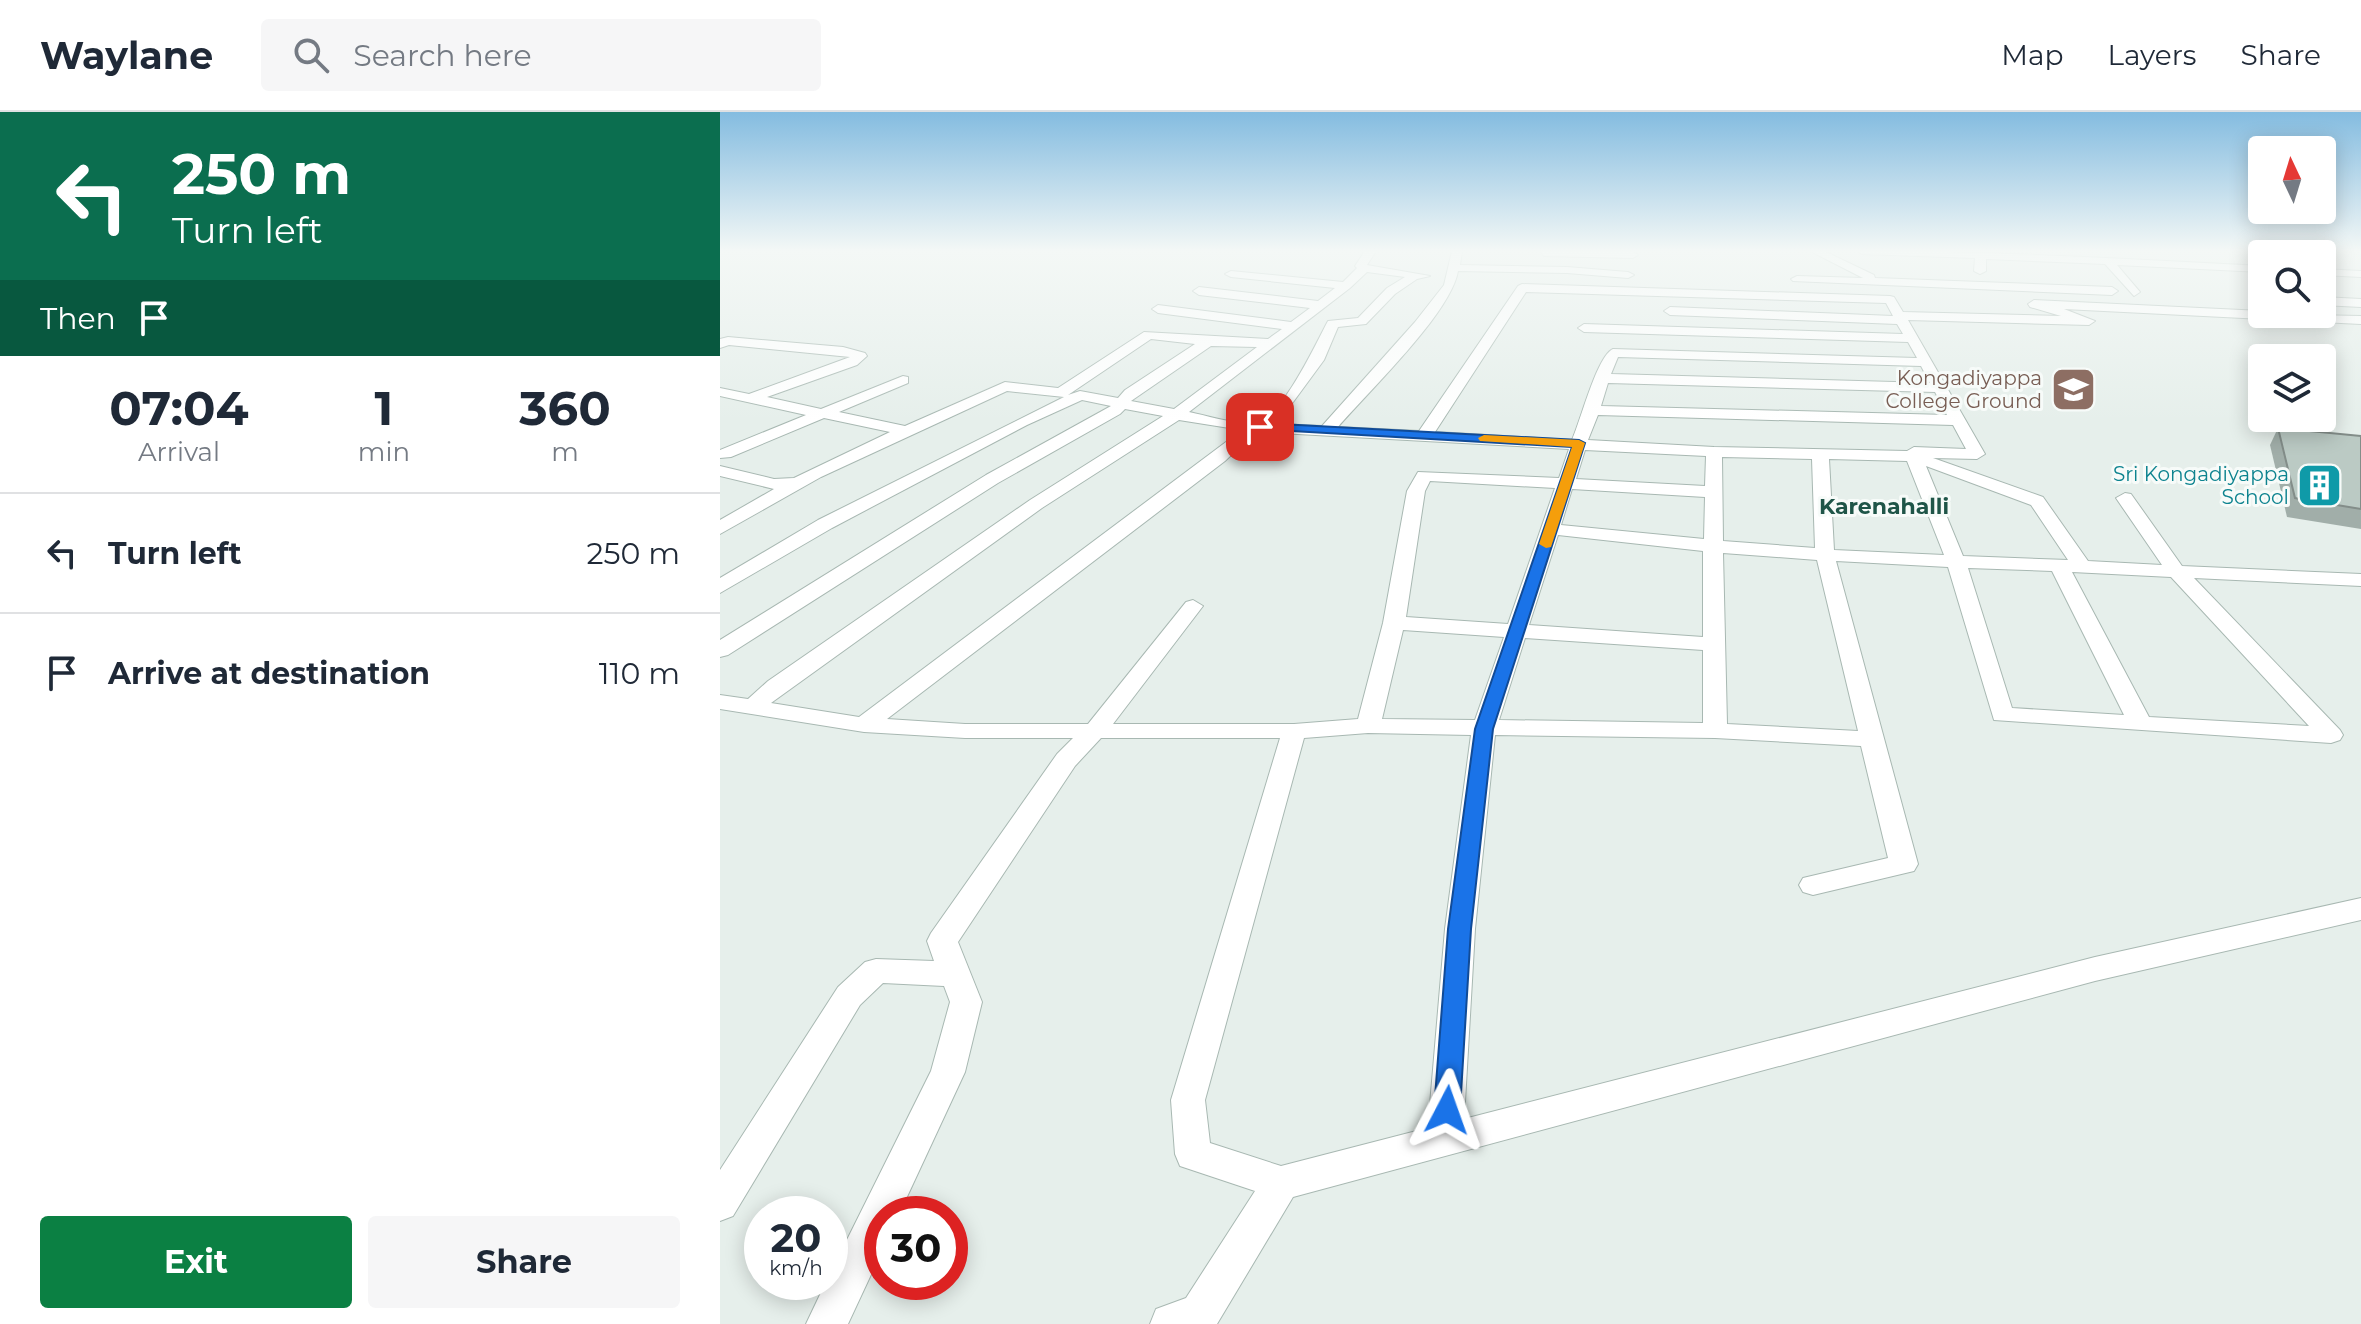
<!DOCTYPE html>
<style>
body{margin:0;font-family:Montserrat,sans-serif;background:#f6f6f7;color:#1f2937;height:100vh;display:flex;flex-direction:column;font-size:30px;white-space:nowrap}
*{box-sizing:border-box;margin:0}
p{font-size:26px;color:#747a83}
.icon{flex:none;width:44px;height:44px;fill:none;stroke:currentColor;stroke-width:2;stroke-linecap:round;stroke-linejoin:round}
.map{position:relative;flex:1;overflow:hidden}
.drawer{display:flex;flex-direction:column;background:#fff;width:720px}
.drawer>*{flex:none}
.hud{background:#0b6e4f;color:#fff;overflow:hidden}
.needle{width:52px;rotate:356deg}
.buttons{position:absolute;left:1528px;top:24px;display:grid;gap:16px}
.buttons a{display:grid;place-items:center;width:88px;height:88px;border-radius:8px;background:#fff;box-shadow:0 4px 20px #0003;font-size:40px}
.speed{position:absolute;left:24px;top:1084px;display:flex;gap:16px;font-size:40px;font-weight:700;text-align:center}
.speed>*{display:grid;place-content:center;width:104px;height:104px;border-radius:50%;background:#fff;box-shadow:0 4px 20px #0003;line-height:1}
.speed small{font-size:20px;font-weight:400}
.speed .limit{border:12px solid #d22;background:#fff;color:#111}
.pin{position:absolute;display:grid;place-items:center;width:68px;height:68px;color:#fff;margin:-34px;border-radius:16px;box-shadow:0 4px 12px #0006}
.me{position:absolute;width:88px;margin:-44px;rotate:4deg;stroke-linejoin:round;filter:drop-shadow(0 0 6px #0008)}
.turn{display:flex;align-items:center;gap:28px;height:168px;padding:0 40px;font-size:36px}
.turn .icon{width:104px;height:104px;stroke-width:2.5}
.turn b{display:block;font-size:56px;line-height:68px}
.then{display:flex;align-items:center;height:76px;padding:0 40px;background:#0003;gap:16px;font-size:30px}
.eta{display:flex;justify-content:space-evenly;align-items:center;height:136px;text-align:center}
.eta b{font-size:48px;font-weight:700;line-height:56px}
.action{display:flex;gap:16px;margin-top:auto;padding:16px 40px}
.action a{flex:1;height:92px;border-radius:8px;background:#0b8043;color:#fff;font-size:32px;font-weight:700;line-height:92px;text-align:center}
.action a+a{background:#f6f6f7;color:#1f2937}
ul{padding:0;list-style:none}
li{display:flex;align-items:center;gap:24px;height:120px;padding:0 40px;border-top:2px solid #e0e1e3}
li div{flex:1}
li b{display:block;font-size:30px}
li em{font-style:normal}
header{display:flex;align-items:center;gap:48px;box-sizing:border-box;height:112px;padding:0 40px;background:#fff;border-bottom:2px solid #e0e1e3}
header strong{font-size:38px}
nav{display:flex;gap:44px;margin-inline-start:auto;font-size:28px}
.search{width:560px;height:72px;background:#f6f6f7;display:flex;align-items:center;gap:20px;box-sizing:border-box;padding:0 28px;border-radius:8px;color:#747a83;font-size:30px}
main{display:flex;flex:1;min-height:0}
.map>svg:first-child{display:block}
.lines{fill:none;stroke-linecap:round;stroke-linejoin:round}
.minor-casing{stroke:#a8b8b2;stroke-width:2}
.minor{fill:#fff;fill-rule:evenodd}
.wall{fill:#a1aea9}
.building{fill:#bbcac4;stroke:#838d89;stroke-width:2}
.route{fill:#1a73e8;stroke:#114b97;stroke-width:2}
.slow{fill:#f59e0b}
.labels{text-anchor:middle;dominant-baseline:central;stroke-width:6;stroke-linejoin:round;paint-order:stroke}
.far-education-label{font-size:20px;fill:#785e54;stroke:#f7fbf9;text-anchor:end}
.far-culture-label{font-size:20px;fill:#0d838f;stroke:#f7fbf9;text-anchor:end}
.far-neighbourhood-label{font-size:22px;font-weight:bold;fill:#1f5548;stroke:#f7fbf9}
</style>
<header>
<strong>Waylane</strong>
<div class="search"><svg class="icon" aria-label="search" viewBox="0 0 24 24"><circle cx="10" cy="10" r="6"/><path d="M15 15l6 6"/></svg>Search here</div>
<nav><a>Map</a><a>Layers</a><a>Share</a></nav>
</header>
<main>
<section class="drawer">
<div class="hud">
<div class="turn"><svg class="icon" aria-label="left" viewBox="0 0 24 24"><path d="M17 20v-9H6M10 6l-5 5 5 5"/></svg><div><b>250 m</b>Turn left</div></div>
<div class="then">Then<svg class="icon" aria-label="arrive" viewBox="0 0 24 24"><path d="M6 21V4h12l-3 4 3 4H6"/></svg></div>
</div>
<div class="eta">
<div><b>07:04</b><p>Arrival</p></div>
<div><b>1</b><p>min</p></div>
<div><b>360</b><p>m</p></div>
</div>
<ul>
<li><svg class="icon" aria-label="left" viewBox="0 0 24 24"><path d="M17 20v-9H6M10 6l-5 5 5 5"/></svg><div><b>Turn left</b></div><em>250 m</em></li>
<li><svg class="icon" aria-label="arrive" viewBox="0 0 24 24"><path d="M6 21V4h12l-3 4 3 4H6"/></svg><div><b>Arrive at destination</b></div><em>110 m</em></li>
</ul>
<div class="action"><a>Exit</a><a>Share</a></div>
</section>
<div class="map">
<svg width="1641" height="1212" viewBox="0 0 1641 1212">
<rect width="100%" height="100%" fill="#e6efeb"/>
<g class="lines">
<defs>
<path id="minor" d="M645,139H656L647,153L710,164L697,167L675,182L646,212L618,215L604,248L557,312L602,314L695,210L724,173L732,139H742L740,153L847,155L908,160L914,163L908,166L847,161L738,159C731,201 648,280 618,315L699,319L798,174L802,172L1170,184L1174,185L1183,200L1341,204L1310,195L1308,192L1314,188L1542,199V202L1641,204V212L1344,197L1375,209L1369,213L1188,208L1265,342L1257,347L1213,346L1323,385L1368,449L1442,453L1396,386L1405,381L1411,382L1462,454L1641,462V474L1474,466L1620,618L1623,623L1620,628L1611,631L1274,608L1228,455L1116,449L1198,752L1194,759L1093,783L1083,780L1079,773L1083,766L1168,746L1141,634L995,626L775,623L755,817L744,1007L1375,845L1641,786V808L1375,869L573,1085L497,1212H430L436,1197L466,1186L535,1079L460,1054L455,1042L451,988L560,626H381L355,654L238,830L262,890L245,960L179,1102H162V1139L128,1212H86L106,1170H110V1162L211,959L230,890L224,874L163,871L140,893L13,1104L0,1109V1058L118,875L145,850L156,847L214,849L207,829L211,821L337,642L353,626H245L144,620L0,597V583L28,587L48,569L310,388L443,304L405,297L400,302L278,371L8,543L0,545V528L266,363L391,294L362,288L307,313L112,416L0,481V466L98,408L344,285L287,279L101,365L0,422V408L54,377L0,364V354L54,367L74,366L170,320L104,306L11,345L0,346V338L86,303L0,284V276L29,282L130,245L9,233L0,236V227L8,225L123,235L145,241L147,244L137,253L47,285L101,297L183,264L188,265V271L119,300L185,314L285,270L338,276L424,220L548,227L562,217L438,201L432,197L438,193L571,210L590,196L479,183L473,179L479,175L598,189L615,176L511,165L505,162L511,159L623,170L637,156L635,154ZM647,160L685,165L667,176L638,206L608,209C596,231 563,304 537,310C518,314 489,304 469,300L630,176ZM806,180L1166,191L1173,204L950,195L944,199L950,203L1177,212L1183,222L864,212L858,216L864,220L1188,230L1197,246L893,237C877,244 861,308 852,328L715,320ZM431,227L475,232L405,278L398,286L360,279L348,283ZM491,234L537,235L454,297L411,289ZM898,245L1201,254L1210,271L891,262ZM888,271L1215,280L1227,303L881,294ZM878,303L1233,313L1246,337L1194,335L1187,339L994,335L868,328ZM459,308L522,318L139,605L51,591L322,396ZM542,320L849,337L839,366L698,360L687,379L663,511L638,607L574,612H393L483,494L473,488L466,490L368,612H245L167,607L505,349L527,328ZM865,338L986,344L985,374L856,367ZM1002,345L1092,347L1095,436L1003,429ZM1109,347L1187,349L1224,443L1114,438ZM1206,354L1311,393L1348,448L1243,444ZM710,369L835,376L788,512L686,505L705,379ZM852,377L985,385L984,427L841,413ZM838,423L983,439V525L809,513ZM1003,441L1097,448L1138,619L1007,612ZM1248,456L1332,459L1404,603L1292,596ZM1352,460L1451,465L1589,614L1429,605ZM683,518L784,525L755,608L662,607ZM805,526L983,538V611L779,608ZM648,621L751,623L725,817L708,1016L561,1054L490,1031L485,988L584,626Z
M820,139L913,140L918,143L913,146L824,144Z
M1090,139H1104L1154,163L1155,166L1392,175L1398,179L1392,183L1073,169L1071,167L1077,164L1143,166Z
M1137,139C1273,139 1407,147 1542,154V160L1397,153L1420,180L1414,184L1385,152L1266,147V159L1260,162L1254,159L1255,146L1142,142Z
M1602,157L1641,159V165L1602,163Z
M1602,185L1641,187V195L1602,193Z"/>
</defs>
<use href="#minor" class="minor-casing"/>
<use href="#minor" class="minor"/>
</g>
<path class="wall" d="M1558,316L1641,324V417L1567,405L1550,333Z"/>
<path class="building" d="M1558,316L1641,324V397L1575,386Z"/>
<linearGradient id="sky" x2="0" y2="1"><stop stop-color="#84bce0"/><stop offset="0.45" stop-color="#f4f8f6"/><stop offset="1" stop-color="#f4f8f6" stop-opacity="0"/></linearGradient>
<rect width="1641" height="309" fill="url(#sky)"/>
<path class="route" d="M540,311L859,328L865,331L773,617L751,817L740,998L736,1007L727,1010L718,1007L714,998L728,817L755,617L852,335L536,317L534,315Z"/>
<path class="slow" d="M764,323L859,328L865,331L831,435L826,436L819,432L852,335L760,329L758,326Z"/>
<defs>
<symbol id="university-square" viewBox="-11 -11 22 22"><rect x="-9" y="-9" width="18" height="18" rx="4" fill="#8d6e63" stroke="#f7fbf9"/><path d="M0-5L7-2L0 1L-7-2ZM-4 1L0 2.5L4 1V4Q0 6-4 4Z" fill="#fff"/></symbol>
<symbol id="building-square" viewBox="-11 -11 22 22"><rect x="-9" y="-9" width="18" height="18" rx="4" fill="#0f9aa8" stroke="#f7fbf9"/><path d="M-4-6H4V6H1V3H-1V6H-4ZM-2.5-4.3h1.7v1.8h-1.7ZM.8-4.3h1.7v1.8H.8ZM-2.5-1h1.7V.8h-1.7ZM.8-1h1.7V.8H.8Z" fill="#fff"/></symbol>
</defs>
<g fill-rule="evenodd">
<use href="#university-square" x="1328" y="252" width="51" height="51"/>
<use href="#building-square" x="1574" y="348" width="51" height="51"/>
</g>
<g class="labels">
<g class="far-education-label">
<text x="1322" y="266">Kongadiyappa<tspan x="1322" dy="23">College Ground</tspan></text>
</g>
<g class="far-culture-label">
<text x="1569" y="362">Sri Kongadiyappa<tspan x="1569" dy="23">School</tspan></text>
</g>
<g class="far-neighbourhood-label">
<text x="1164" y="394">Karenahalli</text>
</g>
</g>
</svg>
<div class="buttons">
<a><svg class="needle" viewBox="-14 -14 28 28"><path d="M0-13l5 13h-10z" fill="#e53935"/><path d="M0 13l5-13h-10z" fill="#747a83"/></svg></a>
<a><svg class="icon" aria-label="search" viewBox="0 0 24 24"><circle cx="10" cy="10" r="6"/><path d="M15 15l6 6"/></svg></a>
<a><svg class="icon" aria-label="layers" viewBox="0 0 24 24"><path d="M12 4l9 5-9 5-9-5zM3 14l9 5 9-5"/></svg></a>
</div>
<div class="speed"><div>20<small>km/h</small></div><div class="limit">30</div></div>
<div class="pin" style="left:540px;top:315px;background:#d93025"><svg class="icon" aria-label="arrive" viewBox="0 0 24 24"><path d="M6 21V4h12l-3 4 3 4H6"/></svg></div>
<svg class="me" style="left:727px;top:998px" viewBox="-20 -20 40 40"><path d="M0-17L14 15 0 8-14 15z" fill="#1a73e8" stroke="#fff" stroke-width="4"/></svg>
</div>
</main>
